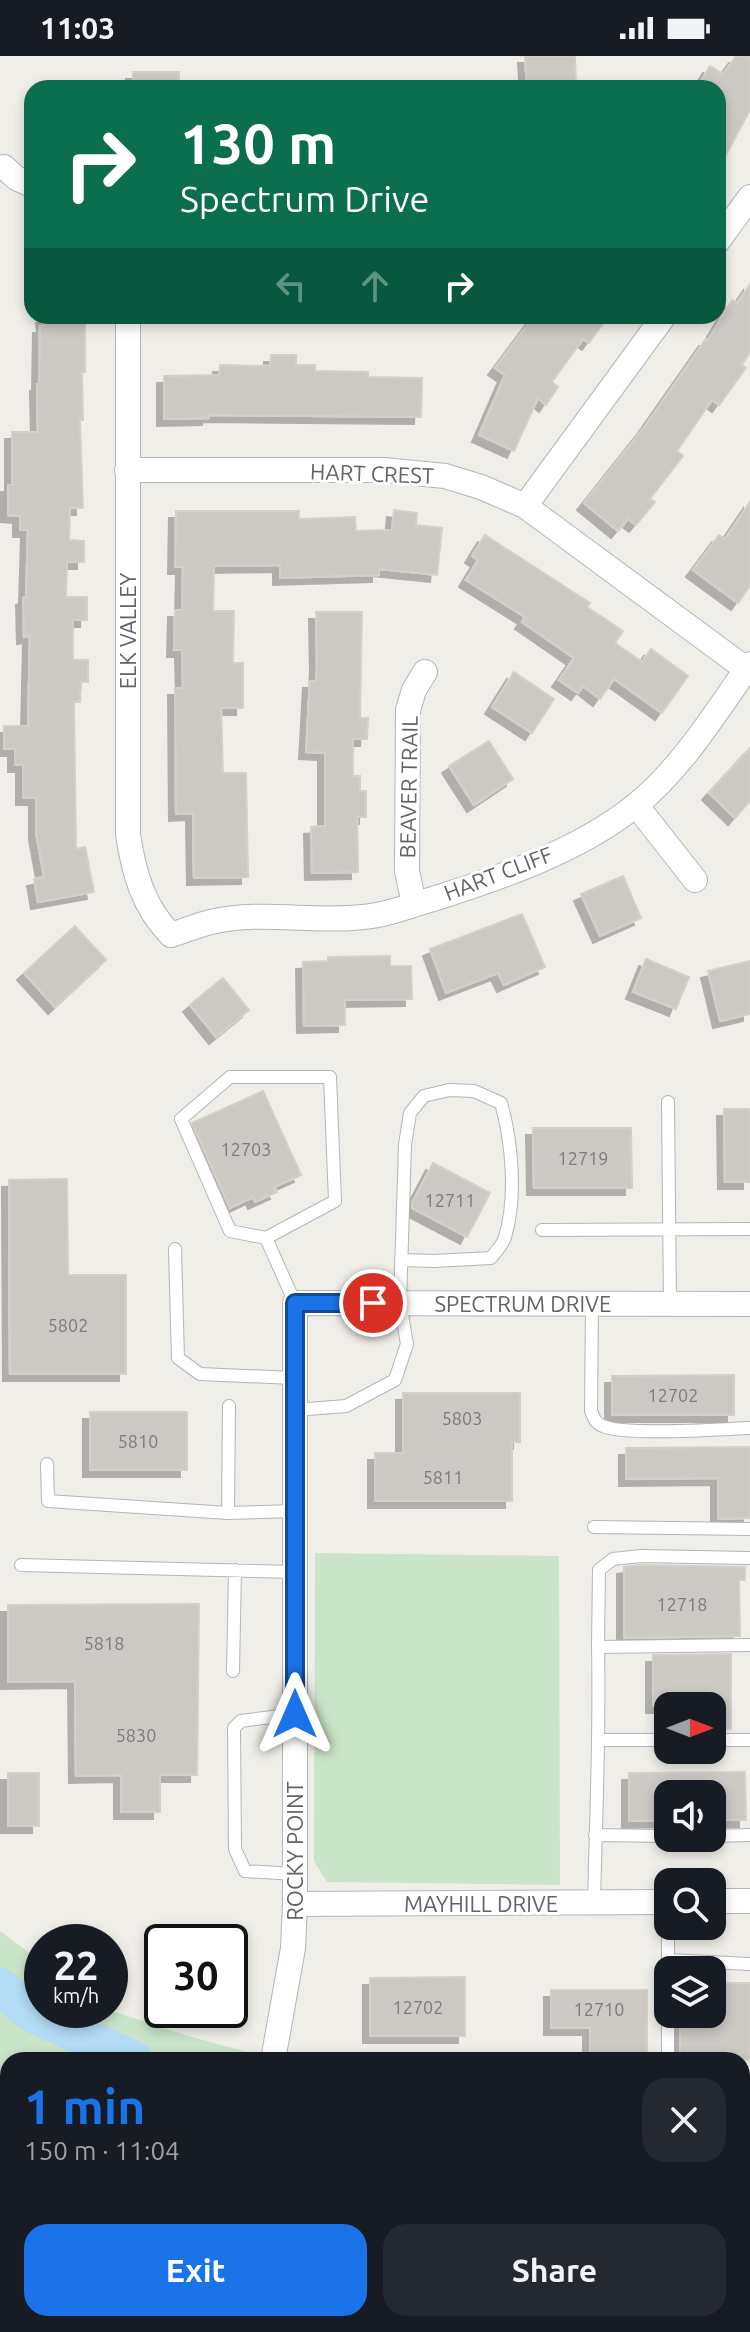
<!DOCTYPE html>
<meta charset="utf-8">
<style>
body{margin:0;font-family:Ubuntu,sans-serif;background:#242831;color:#f1f3f6;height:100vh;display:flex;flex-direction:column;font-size:30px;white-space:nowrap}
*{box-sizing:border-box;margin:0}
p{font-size:26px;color:#9ea1a6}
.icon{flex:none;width:44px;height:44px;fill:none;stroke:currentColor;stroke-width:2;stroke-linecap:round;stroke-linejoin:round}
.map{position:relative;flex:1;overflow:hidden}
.drawer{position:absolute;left:0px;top:1996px;width:750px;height:280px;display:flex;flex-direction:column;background:#171b24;border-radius:24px 24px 0 0;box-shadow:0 4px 12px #0003}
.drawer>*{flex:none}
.hud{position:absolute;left:24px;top:24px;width:702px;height:244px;border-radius:24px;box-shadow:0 4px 12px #0003;background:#0b6e4f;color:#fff;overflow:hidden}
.needle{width:52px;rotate:90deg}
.fabs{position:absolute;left:654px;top:1636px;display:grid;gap:16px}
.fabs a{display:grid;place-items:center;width:72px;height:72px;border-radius:16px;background:#171b24;box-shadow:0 4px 12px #0003;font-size:40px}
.speed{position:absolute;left:24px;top:1868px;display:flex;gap:16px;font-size:40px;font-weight:700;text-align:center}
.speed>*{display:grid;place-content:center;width:104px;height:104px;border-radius:50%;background:#171b24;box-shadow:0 4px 12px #0003;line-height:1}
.speed small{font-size:20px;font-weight:400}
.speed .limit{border:4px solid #111;border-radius:12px;background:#fff;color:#111}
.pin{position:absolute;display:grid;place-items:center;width:68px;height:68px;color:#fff;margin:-34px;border:4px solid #fff;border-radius:50%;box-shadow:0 2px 8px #0007}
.me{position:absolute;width:88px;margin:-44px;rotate:0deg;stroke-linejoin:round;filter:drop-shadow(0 0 6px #0008)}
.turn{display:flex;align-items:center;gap:28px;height:168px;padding:0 24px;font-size:36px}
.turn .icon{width:104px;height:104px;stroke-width:2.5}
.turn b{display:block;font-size:56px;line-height:68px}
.lanes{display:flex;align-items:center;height:76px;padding:0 24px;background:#0003;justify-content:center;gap:40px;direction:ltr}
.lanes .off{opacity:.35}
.round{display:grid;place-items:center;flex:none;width:84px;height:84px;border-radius:24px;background:#242831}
.head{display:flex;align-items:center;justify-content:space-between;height:136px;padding:0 24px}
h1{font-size:48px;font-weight:700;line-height:60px;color:#1a73e8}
.cta{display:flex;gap:16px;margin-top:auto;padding:16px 24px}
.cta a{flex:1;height:92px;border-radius:24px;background:#1a73e8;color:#fff;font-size:32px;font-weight:700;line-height:92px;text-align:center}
.cta a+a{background:#242831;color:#f1f3f6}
.status{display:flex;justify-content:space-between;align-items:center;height:56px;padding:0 40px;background:#171b24;direction:ltr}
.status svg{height:22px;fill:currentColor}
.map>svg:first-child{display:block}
.green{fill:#cae4c9}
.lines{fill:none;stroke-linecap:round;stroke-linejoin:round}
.river{stroke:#b3dcf6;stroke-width:38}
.building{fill:#ccc9c5;stroke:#d4d0c8;stroke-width:2;filter:url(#shadow)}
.service-casing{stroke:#b4b5b9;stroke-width:14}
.minor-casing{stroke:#b4b5b9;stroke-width:26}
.service{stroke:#fff;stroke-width:12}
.minor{stroke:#fff;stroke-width:24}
.route-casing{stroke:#114b97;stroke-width:20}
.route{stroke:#1a73e8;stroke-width:14}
.labels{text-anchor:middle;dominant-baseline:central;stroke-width:6;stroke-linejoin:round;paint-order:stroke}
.number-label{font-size:18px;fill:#7b7c7e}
.street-label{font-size:22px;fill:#606367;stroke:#fff}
</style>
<div class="status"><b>11:03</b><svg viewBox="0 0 49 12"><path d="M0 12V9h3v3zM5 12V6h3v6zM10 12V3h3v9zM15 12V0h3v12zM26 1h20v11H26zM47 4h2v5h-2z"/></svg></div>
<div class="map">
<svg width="750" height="2276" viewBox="0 0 750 2276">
<defs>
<filter id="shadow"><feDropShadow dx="-7" dy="7" stdDeviation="0" flood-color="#0004"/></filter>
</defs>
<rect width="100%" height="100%" fill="#f0eee9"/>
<path class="green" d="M315,1497L559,1500L560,1829L327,1826L314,1805Z
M0,1875L42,1906V1954H109L188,1980L278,2004H8V2253H0Z
M202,2268H735L745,2276H278L271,2269L241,2276Z"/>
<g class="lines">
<path class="river" d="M0,1931L33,1958L134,2004
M691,2268L698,2276"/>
</g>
<path class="building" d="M525,0H575L576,31L527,32Z
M736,0H750V54L718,114V32H697L710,10L723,18Z
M133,16H179V32H133Z
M750,228V296L742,309L746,312L719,349L712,344L677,395L683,400L650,443L655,446L636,469L628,463L618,475L584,447L645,370L706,283L708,284L732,244L737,247Z
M43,260H85V316H82L83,364H80L83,452H70L69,484L84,485V506H67L66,541H87V564H73V604H88V626H81L80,646H74L76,793L85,791L94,836L38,846L34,823L44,821L36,777V742H23V709H15V693H4V670H28L30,580L24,581L23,542L26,541L28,474H20V460L8,459V429H12V376H38L37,328H39L40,270H44Z
M534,260H590L602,269L589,287L583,283L552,326L558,331L546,349L538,342L514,395L479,379L505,319L495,312Z
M271,299H296V309H315V315L368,316V321L422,322L421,361L209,359V362L164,363V320L219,319L220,309L270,310Z
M750,446V530L738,547L693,514L719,479L725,483Z
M394,454L417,457L416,469L442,472L437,519L379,513V519L280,522V509L214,510L213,555H234L233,607H243V652H221L223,717H246L248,821L194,822L193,757L176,758L175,632H183L182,594H174L175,554H182L183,511H175L176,455H299V463L355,461L356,475L392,474Z
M485,479L590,547L587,551L623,575L615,587L642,606L651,593L688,620L662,657L614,623L600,643L583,630L578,637L559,624L574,602L522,566L525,561L466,524L478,504L472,500Z
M316,556H362L360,662H368L367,683H353V720H360V735H366V761H357L358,816L312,817L311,771L325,770V697L306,696L310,625H316L317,609Z
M514,616L554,643L532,677L492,651Z
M489,685L513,723L474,749L449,710Z
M750,692V745L735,762L709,737Z
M623,820L641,862L600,880L581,838Z
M522,858L545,911L504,929L498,917L446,937L430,893Z
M75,870L106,904L55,951L24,917Z
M390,900V910H411L412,943L345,944V969L304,970L303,906L328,905V901Z
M646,903L689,921L676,953L633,936Z
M750,905V958L720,965L708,915Z
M223,922L249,954L216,981L190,949Z
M263,1035L301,1119L274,1131L277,1136L255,1146L253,1141L230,1152L192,1067Z
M724,1053H750V1126H725Z
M533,1072H631L632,1132H534Z
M433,1107L490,1137L467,1181L412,1152V1147Z
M67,1123L68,1219H126V1318H10L9,1124Z
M734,1319V1359H612V1320Z
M403,1337H520V1386H512V1445H375V1397H403Z
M90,1356H187V1414H90Z
M750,1391V1462L718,1463V1422L626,1423V1392Z
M641,1509L745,1511V1524H739L740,1580L624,1582V1511Z
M199,1548L197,1719H160V1756H121V1719L76,1720L75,1625L8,1626V1549Z
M731,1598V1673H712V1650H653V1599Z
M745,1716L746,1764H712V1738H668V1764L629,1765V1717Z
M8,1717H39V1770H8Z
M465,1921V1980H370V1922Z
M712,1927H750V2004H680V1958H712Z
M551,1934H647V2004H590V1972H551Z"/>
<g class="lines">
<defs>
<path id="service" d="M668,1046L670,1248
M542,1174L750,1173
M266,1182L335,1145L330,1021H230L181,1063L230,1175L266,1182L295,1247
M175,1193L178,1302L200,1318L294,1322
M592,1248L591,1355C594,1362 595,1367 603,1370C624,1380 721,1373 750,1372
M295,1354L346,1350L395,1324L407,1288L400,1247L405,1089L410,1057L424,1040L449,1034L474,1035L501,1047C512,1085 517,1142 505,1181C503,1189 496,1195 491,1202L434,1205L401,1204
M47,1408L48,1445L228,1457L295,1455
M228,1457L229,1350
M594,1471L750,1473
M750,1502L641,1500L613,1503L599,1514L598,1591L750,1589
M21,1509L295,1516
M233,1615L235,1514
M295,1658L241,1665L234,1672L235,1793L245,1815L295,1818
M600,1684H668
M712,1684H750
M595,1779L668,1780
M712,1780L750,1779
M594,1846C596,1761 600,1676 598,1591
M668,1870V1914
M668,1904L750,1908
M668,1958V2004
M742,2153L750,2143
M742,2230L750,2244
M265,2268L268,2276
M179,2270L190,2276
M14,2276L21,2271L36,2268"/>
<path id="minor" d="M4,111L16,122L32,129
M718,185L750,141
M128,260V779C134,817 143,851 171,879C184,875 198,869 211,866C261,854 313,867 363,861C387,859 409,850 433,843C502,821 579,795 636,749C682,712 716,656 750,608
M127,414H384L445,420L481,431L525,450L750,616
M525,450L664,260
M636,749L695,824
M414,848L407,815L408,654L414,634L425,616
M712,1845H750
M295,1848L668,1846
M273,2004L293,1892L295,1848V1247L750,1248"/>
</defs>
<use href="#service" class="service-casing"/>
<use href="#minor" class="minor-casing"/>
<use href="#service" class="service"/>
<use href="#minor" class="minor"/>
</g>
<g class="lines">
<defs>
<path id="route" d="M295,1658V1247H373"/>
</defs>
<use href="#route" class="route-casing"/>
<use href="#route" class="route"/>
</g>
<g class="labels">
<g class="number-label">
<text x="246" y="1093">12703</text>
<text x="583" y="1102">12719</text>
<text x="450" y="1144">12711</text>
<text x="68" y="1269">5802</text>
<text x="673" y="1339">12702</text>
<text x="462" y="1362">5803</text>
<text x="138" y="1385">5810</text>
<text x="443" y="1421">5811</text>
<text x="682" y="1548">12718</text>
<text x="104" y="1587">5818</text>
<text x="136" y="1679">5830</text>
<text x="418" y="1951">12702</text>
<text x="599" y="1953">12710</text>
</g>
<g class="street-label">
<text transform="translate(372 417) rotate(2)">HART CREST</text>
<text transform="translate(127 575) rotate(-90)">ELK VALLEY</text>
<text transform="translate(408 731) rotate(-89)">BEAVER TRAIL</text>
<text transform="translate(498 817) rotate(-21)">HART CLIFF</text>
<text x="523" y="1247">SPECTRUM DRIVE</text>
<text transform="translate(294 1795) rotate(-90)">ROCKY POINT</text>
<text x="481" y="1847">MAYHILL DRIVE</text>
</g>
</g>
</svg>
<div class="fabs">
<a><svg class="needle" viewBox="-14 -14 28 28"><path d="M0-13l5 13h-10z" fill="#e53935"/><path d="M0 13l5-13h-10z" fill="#9ea1a6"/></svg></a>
<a><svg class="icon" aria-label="sound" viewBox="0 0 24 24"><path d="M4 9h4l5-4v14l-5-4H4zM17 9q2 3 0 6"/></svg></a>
<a><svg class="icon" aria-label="search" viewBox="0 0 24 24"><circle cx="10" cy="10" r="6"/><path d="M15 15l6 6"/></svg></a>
<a><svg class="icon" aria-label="layers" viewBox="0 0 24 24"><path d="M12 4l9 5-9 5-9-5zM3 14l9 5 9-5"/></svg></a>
</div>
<div class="speed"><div>22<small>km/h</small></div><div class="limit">30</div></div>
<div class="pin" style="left:373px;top:1247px;background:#d93025"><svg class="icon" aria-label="arrive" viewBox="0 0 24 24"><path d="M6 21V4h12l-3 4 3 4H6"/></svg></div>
<svg class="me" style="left:295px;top:1658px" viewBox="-20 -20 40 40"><path d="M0-17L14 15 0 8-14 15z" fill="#1a73e8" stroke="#fff" stroke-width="4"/></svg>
<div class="hud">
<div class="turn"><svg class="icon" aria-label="right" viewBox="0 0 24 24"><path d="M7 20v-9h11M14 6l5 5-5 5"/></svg><div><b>130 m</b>Spectrum Drive</div></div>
<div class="lanes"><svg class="icon off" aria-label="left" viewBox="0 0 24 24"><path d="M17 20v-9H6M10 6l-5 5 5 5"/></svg><svg class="icon off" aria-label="ahead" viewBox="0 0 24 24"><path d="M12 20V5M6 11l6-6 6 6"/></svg><svg class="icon" aria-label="right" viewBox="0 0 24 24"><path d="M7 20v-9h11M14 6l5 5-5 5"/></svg></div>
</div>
<section class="drawer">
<div class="head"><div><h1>1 min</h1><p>150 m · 11:04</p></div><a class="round"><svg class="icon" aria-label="close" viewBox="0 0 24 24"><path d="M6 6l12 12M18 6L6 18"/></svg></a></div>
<div class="cta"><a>Exit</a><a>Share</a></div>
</section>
</div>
